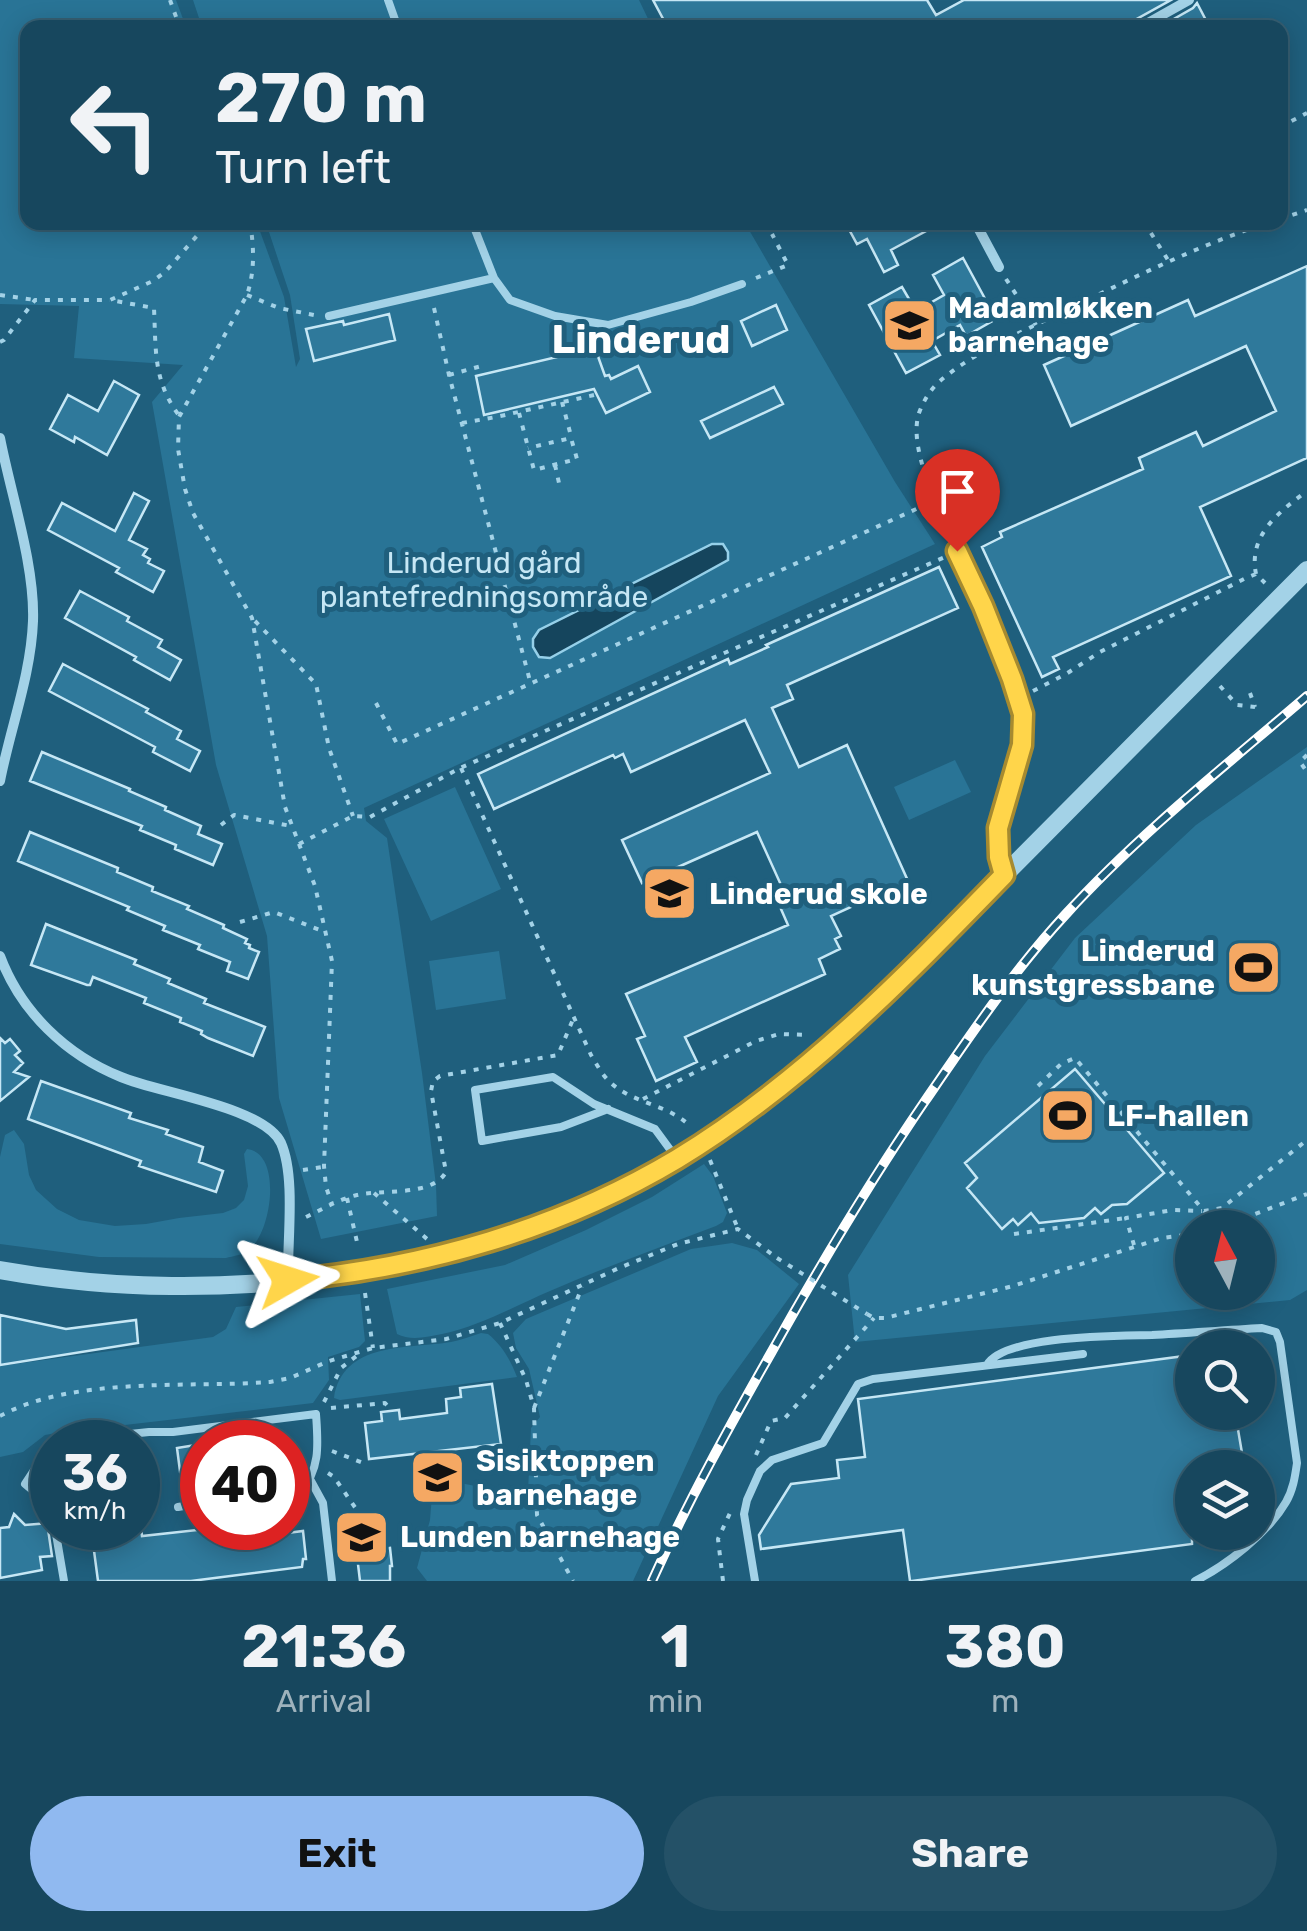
<!DOCTYPE html>
<meta charset="utf-8">
<style>
body{margin:0;font-family:Rubik,sans-serif;background:#245167;color:#f1f3f6;height:100vh;display:flex;flex-direction:column;font-size:38px;white-space:nowrap}
*{box-sizing:border-box;margin:0}
p{font-size:32px;color:#9eb2bc}
.icon{flex:none;width:55px;height:55px;fill:none;stroke:currentColor;stroke-width:2;stroke-linecap:round;stroke-linejoin:round}
.map{position:relative;height:1581px;overflow:hidden}
.panel{display:flex;flex-direction:column;background:#17475e;flex:1}
.panel>*{flex:none}
.top-card{position:absolute;left:20px;top:20px;width:1268px;height:210px;border-radius:20px;box-shadow:0 5px 25px #0003,0 0 0 2px #365f73;background:#17475e;color:#f1f3f6;overflow:hidden}
.needle{width:65px;rotate:353deg}
.controls{position:absolute;left:1175px;top:1210px;display:grid;gap:20px}
.controls a{display:grid;place-items:center;width:100px;height:100px;border-radius:50%;background:#17475e;box-shadow:0 5px 25px #0003,0 0 0 2px #365f73;font-size:50px}
.speed{position:absolute;left:30px;top:1420px;display:flex;gap:20px;font-size:50px;font-weight:700;text-align:center}
.speed>*{display:grid;place-content:center;width:130px;height:130px;border-radius:50%;background:#17475e;box-shadow:0 5px 25px #0003,0 0 0 2px #365f73;line-height:1}
.speed small{font-size:25px;font-weight:400}
.speed .limit{border:15px solid #d22;background:#fff;color:#111}
.pin{position:absolute;display:grid;place-items:center;width:85px;height:85px;color:#fff;margin:-102px -42px;border-radius:50% 50% 50% 0;rotate:-45deg;box-shadow:0 0 10px #0007}
.pin .icon{rotate:45deg}
.me{position:absolute;width:110px;margin:-55px;rotate:84deg;stroke-linejoin:round;filter:drop-shadow(0 0 8px #0008)}
.turn{display:flex;align-items:center;gap:35px;height:210px;padding:0 30px;font-size:45px}
.turn .icon{width:130px;height:130px;stroke-width:2.5}
.turn b{display:block;font-size:70px;line-height:85px}
.eta{display:flex;justify-content:space-evenly;align-items:center;height:170px;text-align:center}
.eta b{font-size:60px;font-weight:700;line-height:70px}
.button{display:flex;gap:20px;margin-top:auto;padding:20px 30px}
.button a{flex:1;height:115px;border-radius:60px;background:#90b9f0;color:#111;font-size:40px;font-weight:700;line-height:115px;text-align:center}
.button a+a{background:#245167;color:#f1f3f6}
.map>svg:first-child{display:block}
.green{fill:#297496;fill-rule:evenodd}
.water{fill:#15455d;stroke:#96d0e9;stroke-width:2.5}
.building{fill:#2f799b;stroke:#c6e7f5;stroke-width:2.5}
.lines{fill:none;stroke-linecap:round;stroke-linejoin:round}
.path{stroke:#a3d2e7;stroke-width:4;stroke-dasharray:5 8;stroke-linecap:butt}
.service{stroke:#a3d2e7;stroke-width:8}
.minor{stroke:#a3d2e7;stroke-width:10}
.tertiary{stroke:#a3d2e7;stroke-width:18}
.rail-casing{stroke:#fff;stroke-width:10}
.rail{stroke:#1f5f7d;stroke-width:6;stroke-dasharray:19;stroke-linecap:butt}
.path-bridge{stroke:#a3d2e7;stroke-width:4;stroke-dasharray:5 8;stroke-linecap:butt}
.route-casing{stroke:#a68a30;stroke-width:25}
.route{stroke:#ffd54a;stroke-width:18}
.labels{text-anchor:middle;dominant-baseline:central;stroke-width:10;stroke-linejoin:round;paint-order:stroke}
.poi-label{font-size:30px;font-weight:bold;fill:#fff;stroke:#1f5f7d;text-anchor:start}
.park-label{font-size:30px;fill:#c6e7f5;stroke:#1f5f7d}
.district-label{font-size:40px;font-weight:bold;fill:#fff;stroke:#1f5f7d}
</style>
<div class="map">
<svg width="1307" height="1581" viewBox="0 0 1307 1581">
<rect width="100%" height="100%" fill="#1f5f7d"/>
<path class="green" d="M0,0H176L186,27L28,28V222L257,223L284,297L296,367L300,359L290,295L266,223H745L895,482L935,544L364,808L366,821L387,838L422,1073L436,1185L437,1216L321,1239L279,1098L267,936L216,765L152,402L183,365L74,358L79,306L0,304Z
M193,0H639L652,27H202Z
M1307,747V1290L1290,1300L855,1342L848,1275L985,1056L1075,938L1196,825ZM1192,1228H1258V1292H1192Z
M955,760L971,792L909,820L894,787Z
M455,787L501,889L431,921L384,819Z
M499,951L506,999L436,1010L429,961Z
M14,1130L24,1144L29,1175L36,1190L57,1209L79,1220L115,1226L146,1224L179,1218L223,1213L236,1208L244,1200L248,1186L244,1154L247,1149C283,1153 272,1234 248,1251C242,1255 233,1256 226,1258L99,1257L0,1244V1157L5,1135Z
M704,1164L713,1176L727,1213L723,1222L716,1226C661,1247 605,1267 550,1291C515,1306 480,1326 442,1334C428,1337 410,1341 397,1334L387,1289L505,1265L586,1230L652,1197Z
M732,1243L757,1250L799,1284L718,1396L633,1581H427L417,1568L430,1520L432,1495L460,1483L491,1489L516,1501L528,1491L531,1428L540,1417L529,1369L516,1348L513,1333L526,1319L691,1249Z
M360,1294L365,1341L359,1347L328,1357L329,1380L313,1403L56,1433L45,1435L23,1452L0,1457V1366L213,1337L226,1329L236,1307Z
M481,1333L488,1334C502,1345 511,1361 517,1377L340,1400L334,1398C343,1341 408,1349 451,1342C461,1340 471,1336 481,1333Z"/>
<path class="water" d="M712,544H723L728,552V560L550,658L539,657L533,647V639L539,630Z"/>
<path class="building" d="M653,0H927L936,15L964,0H1171L1135,20L1130,28H668Z
M1197,3L1210,28H1158L1193,8Z
M845,222H943L891,250L898,265L884,272L867,239L857,244Z
M963,258L996,319L966,336L960,325L932,341L940,355L906,373L869,305L902,287L916,311L944,295L933,275Z
M1307,266V458L1200,507L1231,576L1053,657L1059,669L1042,677L982,547L1002,537L1000,532L1143,469L1139,458L1196,432L1203,446L1276,411L1246,346L1071,426L1044,365L1188,300L1195,316Z
M776,305L787,330L752,346L741,321Z
M389,314L395,340L314,361L306,329L343,321L344,325Z
M595,348L605,376L609,375L611,379L638,366L650,392L606,413L594,389L484,415L476,376Z
M114,381L139,395L107,455L75,437L74,442L50,429L68,395L98,411Z
M774,387L783,404L710,438L701,421Z
M134,493L149,501L129,540L147,549L143,555L150,559L148,563L164,571L153,592L116,572L119,568L48,530L62,503L115,531Z
M939,567L958,608L787,685L793,699L772,708L799,767L847,745L908,881L831,916L841,936L835,939L840,949L819,959L825,974L685,1037L697,1062L656,1081L637,1039L645,1036L626,994L788,925L781,909L783,908L779,899L786,896L757,832L642,883L622,840L770,773L745,720L631,772L623,754L615,758L613,755L494,809L478,774L728,659L730,664L768,647L766,645Z
M80,591L129,617L127,621L162,640L158,647L181,660L170,680L134,660L136,657L65,618Z
M63,664L148,709L146,712L181,731L177,739L200,751L190,771L153,752L155,747L49,691Z
M42,752L130,789L129,791L166,807L165,810L201,826L198,834L222,844L213,865L175,849L176,845L140,830L142,826L30,781Z
M30,832L118,868L117,872L153,887L152,891L189,906L187,909L224,925L223,928L247,939L245,943L250,945L249,948L259,952L248,979L227,971L230,962L198,949L200,945L163,930L165,926L127,910L129,907L18,861Z
M46,924L136,960L134,964L170,979L168,983L206,999L204,1003L265,1027L253,1056L208,1038L201,1034L202,1031L180,1022L181,1018L144,1003L146,998L93,977L90,985H87L31,965Z
M0,1038L5,1043L10,1039L20,1051L15,1055L23,1063L14,1072L29,1077L0,1101Z
M1075,1069L1164,1173L1127,1204L1112,1205L1101,1214L1095,1208L1084,1218L1039,1223L1031,1213L1018,1225L1013,1219L1002,1229L967,1188L977,1178L965,1163Z
M41,1081L131,1113L129,1118L168,1130L166,1134L203,1147L199,1162L223,1171L216,1192L139,1166L141,1161L28,1119Z
M0,1315L66,1329L136,1320L138,1343L0,1365Z
M1192,1355V1412H1235L1242,1453L1212,1457L1214,1468H1192V1544L912,1581H910L903,1530L761,1549L759,1535L791,1484L839,1478L837,1460L865,1457L858,1399Z
M492,1384L501,1444L369,1459L365,1423L382,1421L381,1412L399,1410L400,1419L447,1413L446,1399L461,1397L460,1388Z
M202,1444V1476L181,1479L177,1448Z
M14,1514L25,1525L50,1523L48,1529L52,1556L40,1557L42,1570L0,1578V1528L9,1527Z
M91,1528H141L142,1536L215,1528L217,1542L303,1531L306,1559H303L302,1567L191,1581H98Z
M390,1548L392,1566H390V1581H360L357,1556L368,1555V1551Z"/>
<g class="lines">
<path class="path" d="M170,0L180,28
M1280,127L1307,113
M1280,219L1307,210
M250,222C254,247 255,271 247,295L179,417L178,449L185,489L193,513L252,618L285,807L315,886L332,961L324,1166L326,1187L332,1204
M1144,222L1168,260
M756,278L788,265L772,234
M1006,279L1036,325
M0,295L35,300
M247,295L279,308L314,315
M434,308L449,375L530,681
M0,342L4,340L35,300H110
M449,375L485,365
M562,402L571,436
M519,413L534,470L577,459L571,438L528,448
M178,414C153,380 156,349 154,308L110,300L153,281L165,272L209,222
M462,423L496,417L594,395
M555,465L559,483
M951,537C937,504 908,447 919,413C924,400 930,390 940,381C974,352 1020,333 1060,313C1129,280 1196,246 1270,222
M1256,574C1248,535 1279,512 1307,491
M255,621L316,684L329,748L353,816
M1220,686L1237,705L1255,707L1260,712
M1033,691L1066,674L1100,652L1244,579L1256,574L1265,583
M1250,693L1255,707
M376,703L397,744L934,501
M1307,755L1300,762L1305,769L1307,768
M461,768L591,1055C596,1063 602,1075 610,1082C633,1104 668,1104 690,1126
M221,825L234,815L291,826
M299,844L353,816L370,817L460,768L945,557
M240,922L274,912L325,932
M1038,1086L1061,1064L1075,1058L1204,1211L1222,1208L1307,1140
M643,1099L756,1041L779,1034L809,1035
M710,1160L738,1229
M303,1170L323,1167
M374,1193L427,1239
M347,1198L357,1242
M306,1217C323,1209 339,1199 357,1195C382,1189 432,1197 446,1172L431,1091L433,1081L440,1076L558,1055L574,1017
M1219,1228L1307,1194
M1014,1234L1126,1218
M1134,1245L1126,1218L1173,1210L1202,1211
M365,1293L373,1348
M867,1314L874,1318H885L1013,1286L1162,1238L1192,1234
M500,1323L526,1380L534,1408L537,1515L573,1581
M324,1402L341,1368L359,1354
M331,1408L385,1403L390,1409
M534,1408L582,1287
M0,1416C74,1376 188,1388 270,1382L290,1378L329,1361L373,1348L446,1339L500,1323L619,1268L678,1244L738,1229L777,1258
M332,1451L366,1464
M756,1455L771,1421L785,1418L874,1318
M328,1473L334,1477L361,1516L371,1547
M723,1581L718,1539L730,1513"/>
<path class="service" d="M388,0L398,28
M472,222L494,278L510,300L555,316L608,325L691,302L742,284
M329,316L494,278
M957,551L983,606L1012,679L1023,714L1022,745L999,828V857L1005,875
M608,1109L561,1127L482,1141L475,1090L553,1077L594,1104L655,1129L677,1159
M987,1365C1004,1335 1118,1336 1152,1335C1189,1333 1225,1330 1262,1328L1276,1332L1280,1342L1297,1463C1295,1477 1293,1490 1286,1502C1268,1533 1227,1565 1195,1581
M53,1442L149,1432H173L316,1414C318,1443 321,1469 300,1492L288,1493
M52,1443L25,1484L50,1505L52,1516
M37,1467L52,1464
M311,1481L323,1503L332,1581
M178,1507L202,1503
M55,1528L64,1581
M755,1581L744,1514L747,1500L760,1471L772,1460L823,1443L858,1384L873,1379L1083,1354"/>
<path class="minor" d="M1139,28L1189,0
M975,222L999,267
M0,438C11,495 35,565 33,621C31,675 10,729 0,781
M0,956C21,1012 66,1055 121,1077C159,1093 264,1107 281,1143C296,1177 287,1242 288,1280"/>
<path class="tertiary" d="M0,1270C222,1310 479,1276 674,1160C757,1111 829,1046 899,981L1307,570"/>
<defs>
<path id="rail" d="M652,1581C687,1503 729,1427 771,1353C819,1267 869,1183 925,1101C969,1037 1013,971 1066,914C1139,834 1224,767 1307,696"/>
</defs>
<use href="#rail" class="rail-casing"/>
<use href="#rail" class="rail"/>
<path class="path-bridge" d="M777,1258L867,1314"/>
</g>
<g class="lines">
<defs>
<path id="route" d="M288,1280C424,1268 560,1229 677,1159C801,1084 904,978 1004,875L999,857L998,828L1022,745L1023,714L1012,679L983,606L957,551"/>
</defs>
<use href="#route" class="route-casing"/>
<use href="#route" class="route"/>
</g>
<defs>
<symbol id="school-square" viewBox="-11 -11 22 22"><rect x="-9" y="-9" width="18" height="18" rx="4" fill="#f5a863" stroke="#1f5f7d"/><path d="M0-5L7-2L0 1L-7-2ZM-4 1L0 2.5L4 1V4Q0 6-4 4Z" fill="#111"/></symbol>
<symbol id="stadium-square" viewBox="-11 -11 22 22"><rect x="-9" y="-9" width="18" height="18" rx="4" fill="#f5a863" stroke="#1f5f7d"/><path d="M0-5a6.5 5 0 1 0 0 10a6.5 5 0 1 0 0-10ZM-3.5-1.8h7v3.6h-7Z" fill="#111"/></symbol>
</defs>
<g fill-rule="evenodd">
<use href="#school-square" x="878" y="294" width="63" height="63"/>
<use href="#school-square" x="638" y="862" width="63" height="63"/>
<use href="#stadium-square" x="1222" y="936" width="63" height="63"/>
<use href="#stadium-square" x="1036" y="1084" width="63" height="63"/>
<use href="#school-square" x="406" y="1446" width="63" height="63"/>
<use href="#school-square" x="330" y="1506" width="63" height="63"/>
</g>
<g class="labels">
<g class="poi-label">
<text x="948" y="308">Madamløkken<tspan x="948" dy="34">barnehage</tspan></text>
<text x="709" y="894">Linderud skole</text>
<text x="1215" y="951" text-anchor="end">Linderud<tspan x="1215" dy="34">kunstgressbane</tspan></text>
<text x="1107" y="1116">LF-hallen</text>
<text x="476" y="1461">Sisiktoppen<tspan x="476" dy="34">barnehage</tspan></text>
<text x="400" y="1537">Lunden barnehage</text>
</g>
<g class="park-label">
<text x="484" y="563">Linderud gård<tspan x="484" dy="34">plantefredningsområde</tspan></text>
</g>
<g class="district-label">
<text x="641" y="339">Linderud</text>
</g>
</g>
</svg>
<div class="controls">
<a><svg class="needle" viewBox="-14 -14 28 28"><path d="M0-13l5 13h-10z" fill="#e53935"/><path d="M0 13l5-13h-10z" fill="#9eb2bc"/></svg></a>
<a><svg class="icon" aria-label="search" viewBox="0 0 24 24"><circle cx="10" cy="10" r="6"/><path d="M15 15l6 6"/></svg></a>
<a><svg class="icon" aria-label="layers" viewBox="0 0 24 24"><path d="M12 4l9 5-9 5-9-5zM3 14l9 5 9-5"/></svg></a>
</div>
<div class="speed"><div>36<small>km/h</small></div><div class="limit">40</div></div>
<div class="pin" style="left:957px;top:551px;background:#d93025"><svg class="icon" aria-label="arrive" viewBox="0 0 24 24"><path d="M6 21V4h12l-3 4 3 4H6"/></svg></div>
<svg class="me" style="left:288px;top:1280px" viewBox="-20 -20 40 40"><path d="M0-17L14 15 0 8-14 15z" fill="#ffd54a" stroke="#fff" stroke-width="4"/></svg>
<div class="top-card">
<div class="turn"><svg class="icon" aria-label="left" viewBox="0 0 24 24"><path d="M17 20v-9H6M10 6l-5 5 5 5"/></svg><div><b>270 m</b>Turn left</div></div>
</div>
</div>
<section class="panel">
<div class="eta">
<div><b>21:36</b><p>Arrival</p></div>
<div><b>1</b><p>min</p></div>
<div><b>380</b><p>m</p></div>
</div>
<div class="button"><a>Exit</a><a>Share</a></div>
</section>
